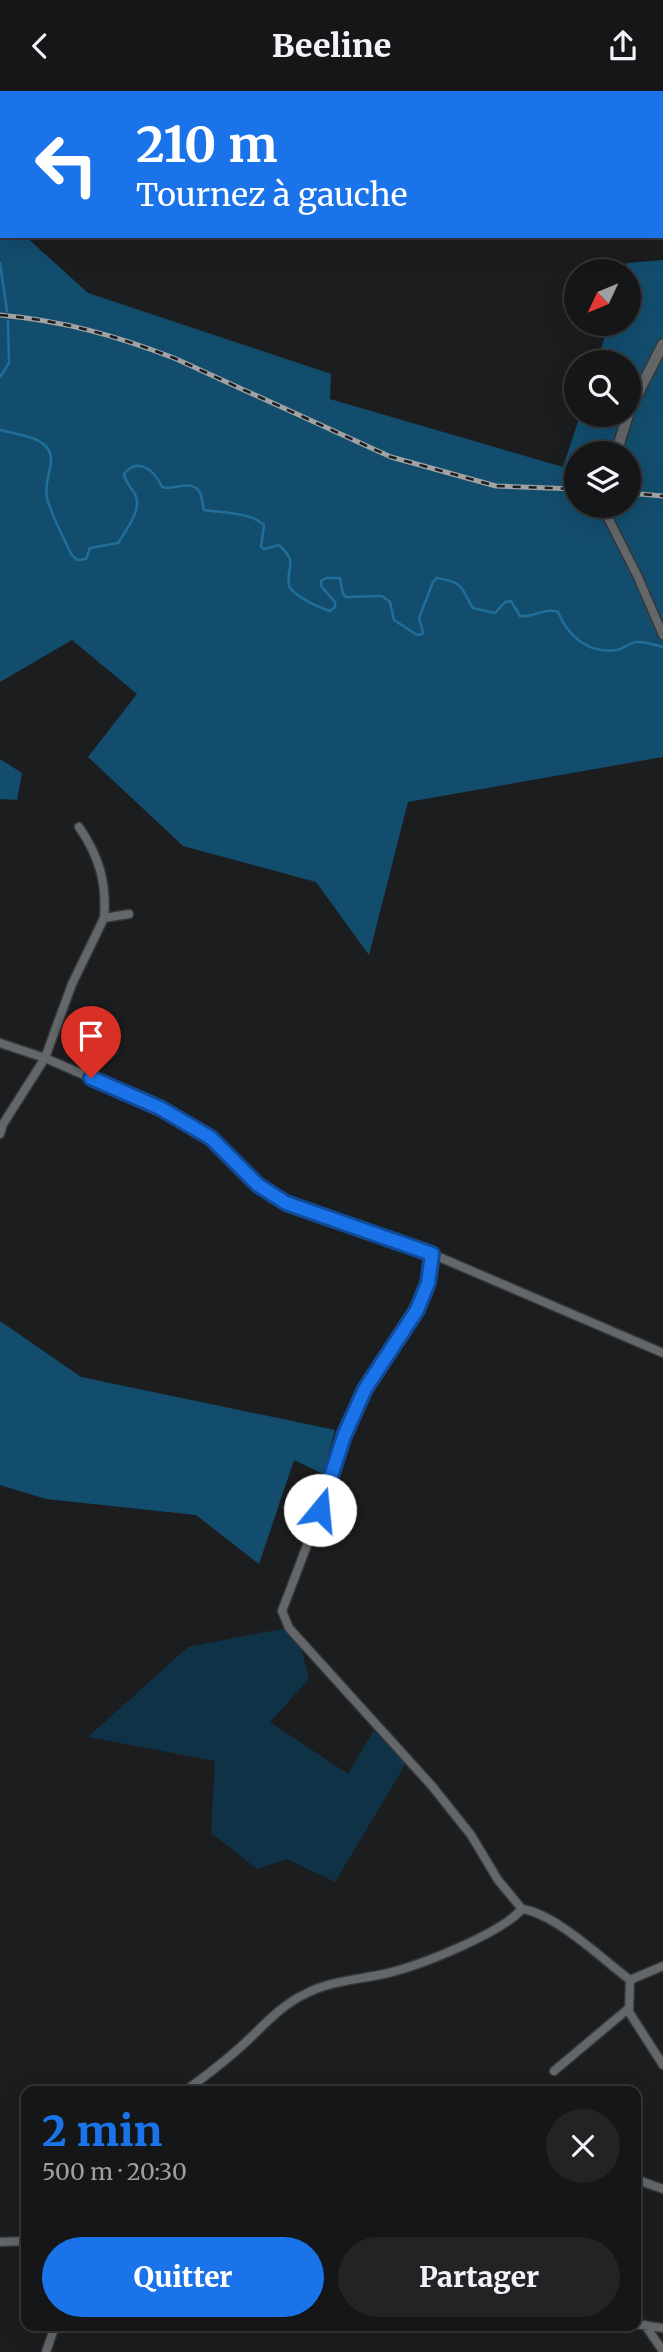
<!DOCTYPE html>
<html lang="fr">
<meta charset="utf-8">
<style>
body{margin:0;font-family:Merriweather,serif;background:#212324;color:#f1f3f6;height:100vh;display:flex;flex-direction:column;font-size:26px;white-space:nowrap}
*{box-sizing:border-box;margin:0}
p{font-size:23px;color:#9d9fa1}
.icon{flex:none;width:38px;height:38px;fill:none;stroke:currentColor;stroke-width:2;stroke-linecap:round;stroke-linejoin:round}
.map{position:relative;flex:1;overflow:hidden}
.drawer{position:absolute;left:21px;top:1995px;width:620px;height:245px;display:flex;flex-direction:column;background:#141617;border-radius:14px;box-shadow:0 7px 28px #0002,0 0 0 2px #333536}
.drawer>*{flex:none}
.hud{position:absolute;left:0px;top:0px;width:663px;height:147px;box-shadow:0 7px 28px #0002,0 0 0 2px #333536;background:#1a73e8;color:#fff;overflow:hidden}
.needle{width:46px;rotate:226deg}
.tools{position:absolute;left:564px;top:168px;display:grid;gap:14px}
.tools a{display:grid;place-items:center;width:77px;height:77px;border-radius:50%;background:#141617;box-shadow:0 7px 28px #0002,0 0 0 2px #333536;font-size:35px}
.pin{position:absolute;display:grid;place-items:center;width:60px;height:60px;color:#fff;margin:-72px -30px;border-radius:50% 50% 50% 0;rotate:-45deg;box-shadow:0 0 7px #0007}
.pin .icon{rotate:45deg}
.me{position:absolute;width:77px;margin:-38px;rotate:17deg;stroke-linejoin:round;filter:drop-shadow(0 0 5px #0008)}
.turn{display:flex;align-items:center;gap:24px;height:147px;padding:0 21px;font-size:32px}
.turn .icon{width:91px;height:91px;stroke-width:2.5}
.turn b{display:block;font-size:49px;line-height:60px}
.round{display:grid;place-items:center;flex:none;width:74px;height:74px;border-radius:37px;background:#212324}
.headline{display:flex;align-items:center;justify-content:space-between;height:119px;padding:0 21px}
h1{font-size:42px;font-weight:800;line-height:52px;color:#1a73e8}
.primary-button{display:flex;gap:14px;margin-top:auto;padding:14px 21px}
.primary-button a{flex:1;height:80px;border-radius:42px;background:#1a73e8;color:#fff;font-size:28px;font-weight:800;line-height:80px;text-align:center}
.primary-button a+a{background:#212324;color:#f1f3f6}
header{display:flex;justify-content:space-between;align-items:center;height:91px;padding:0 21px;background:#141617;font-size:32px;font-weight:800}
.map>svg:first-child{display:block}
.green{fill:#0f3247}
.forest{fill:#134d6e;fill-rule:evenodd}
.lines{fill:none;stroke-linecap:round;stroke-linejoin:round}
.stream{stroke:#216e9a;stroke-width:2.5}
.minor-casing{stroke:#363739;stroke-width:11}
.tertiary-casing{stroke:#363739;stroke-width:13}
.minor{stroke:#646769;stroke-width:8}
.tertiary{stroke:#646769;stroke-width:10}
.rail-casing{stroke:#a0a2a3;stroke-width:5}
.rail{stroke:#1b1d1f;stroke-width:2.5;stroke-dasharray:8;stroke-linecap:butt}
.route-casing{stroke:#114b97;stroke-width:18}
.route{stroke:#1a73e8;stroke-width:12}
</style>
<header><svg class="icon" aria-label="back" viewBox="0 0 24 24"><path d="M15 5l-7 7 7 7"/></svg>Beeline<svg class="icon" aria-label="share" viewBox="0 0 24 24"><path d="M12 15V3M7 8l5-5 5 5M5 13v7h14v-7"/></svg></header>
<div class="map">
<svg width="663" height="2261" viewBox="0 0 663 2261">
<rect width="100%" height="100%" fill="#1b1d1f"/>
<path class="green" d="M296,1535L309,1588L270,1631L348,1683L373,1640L411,1664L335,1791L287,1768L257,1778L211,1742L215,1670L88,1646L188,1556Z"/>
<path class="forest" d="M0,0L29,2H2V145H25L88,202L331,283L330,308L563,376L580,324H628V271H597L609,233H628V180H625L627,172L663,169V666L408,711L369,864L316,791L183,755L88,666L137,603L72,549L0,591ZM576,362H628V415H576Z
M0,668L22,682L17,709L0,708Z
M0,1230L81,1286L335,1339L323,1383L294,1369L259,1473L196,1424L46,1408L0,1394Z"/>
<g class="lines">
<path class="stream" d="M0,172L7,220
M0,286L9,272L8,230
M0,339C17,344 52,345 51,370C50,383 44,393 47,407C52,426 63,445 71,463L77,469L86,468L90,457L118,452C126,439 143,418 135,403C131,396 125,391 124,383C138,365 155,380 162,396C173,400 193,387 200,402C203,407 202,414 204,419C223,422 250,421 264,434L261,456L264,458L279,454C299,473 286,473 289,494C291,504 320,517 330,520L335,516V511L321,495V490L326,487H340L343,503L346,506L382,505L390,511L394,529L417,544L422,543L423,541L419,527L433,491L437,487C466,492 460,497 473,517L495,522L505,511L511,510L520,525C533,527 545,516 558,521C568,545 588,563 616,559C624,558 629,552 636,551C645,550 654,554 663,556"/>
<defs>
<path id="minor" d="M602,415L637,484L663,544
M79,736C99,765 107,792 104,827
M0,952L45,967L160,1017L211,1047L259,1094L286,1112L432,1163L427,1192L417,1219L365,1298L344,1345L320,1420L282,1520L289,1537L432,1695L471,1744L498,1789L522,1818
M0,1043L3,1033L45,967L72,893L104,827L129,823
M432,1163L663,1262
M522,1818C556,1823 602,1868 630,1889L629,1921L663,1974
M630,1889L663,1875
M554,1980L629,1917
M185,2000C207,1984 228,1968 247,1950C266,1932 282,1914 305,1903C331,1889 360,1889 388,1882C421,1874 500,1843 522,1818
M635,2088L663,2098
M0,2151L26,2150
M635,2233L663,2237
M645,2234L663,2260
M46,2261L55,2235"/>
<path id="tertiary" d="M628,322L663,253
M616,362L628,324"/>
</defs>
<use href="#minor" class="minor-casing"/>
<use href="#tertiary" class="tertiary-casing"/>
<use href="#minor" class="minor"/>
<use href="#tertiary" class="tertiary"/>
<defs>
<path id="rail" d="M0,224C64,230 114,244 174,267L391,366L496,395L576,398
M628,402L663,405"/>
</defs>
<use href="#rail" class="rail-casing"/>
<use href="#rail" class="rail"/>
</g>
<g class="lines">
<defs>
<path id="route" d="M91,987L160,1017L211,1047L258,1094L286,1112L432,1163L428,1192L417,1219L365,1298L344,1345L320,1419"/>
</defs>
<use href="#route" class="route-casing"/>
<use href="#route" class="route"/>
</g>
</svg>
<div class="tools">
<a><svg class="needle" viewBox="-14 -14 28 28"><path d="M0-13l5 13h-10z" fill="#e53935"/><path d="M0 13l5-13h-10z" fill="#9d9fa1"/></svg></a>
<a><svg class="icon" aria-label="search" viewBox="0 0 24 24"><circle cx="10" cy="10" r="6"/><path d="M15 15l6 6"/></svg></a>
<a><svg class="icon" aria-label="layers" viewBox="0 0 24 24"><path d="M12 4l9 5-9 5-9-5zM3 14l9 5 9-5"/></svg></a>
</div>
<div class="pin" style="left:91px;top:987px;background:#d93025"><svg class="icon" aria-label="arrive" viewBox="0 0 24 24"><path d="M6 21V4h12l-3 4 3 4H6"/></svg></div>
<svg class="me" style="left:320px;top:1419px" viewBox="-20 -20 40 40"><circle r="19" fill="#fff"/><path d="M0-13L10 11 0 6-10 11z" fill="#1a73e8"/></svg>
<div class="hud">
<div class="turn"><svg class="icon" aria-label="left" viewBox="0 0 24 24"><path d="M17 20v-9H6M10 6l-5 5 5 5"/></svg><div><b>210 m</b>Tournez à gauche</div></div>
</div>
<section class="drawer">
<div class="headline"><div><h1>2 min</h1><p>500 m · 20:30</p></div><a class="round"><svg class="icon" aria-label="close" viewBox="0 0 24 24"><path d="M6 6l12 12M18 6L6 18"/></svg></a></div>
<div class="primary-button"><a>Quitter</a><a>Partager</a></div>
</section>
</div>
